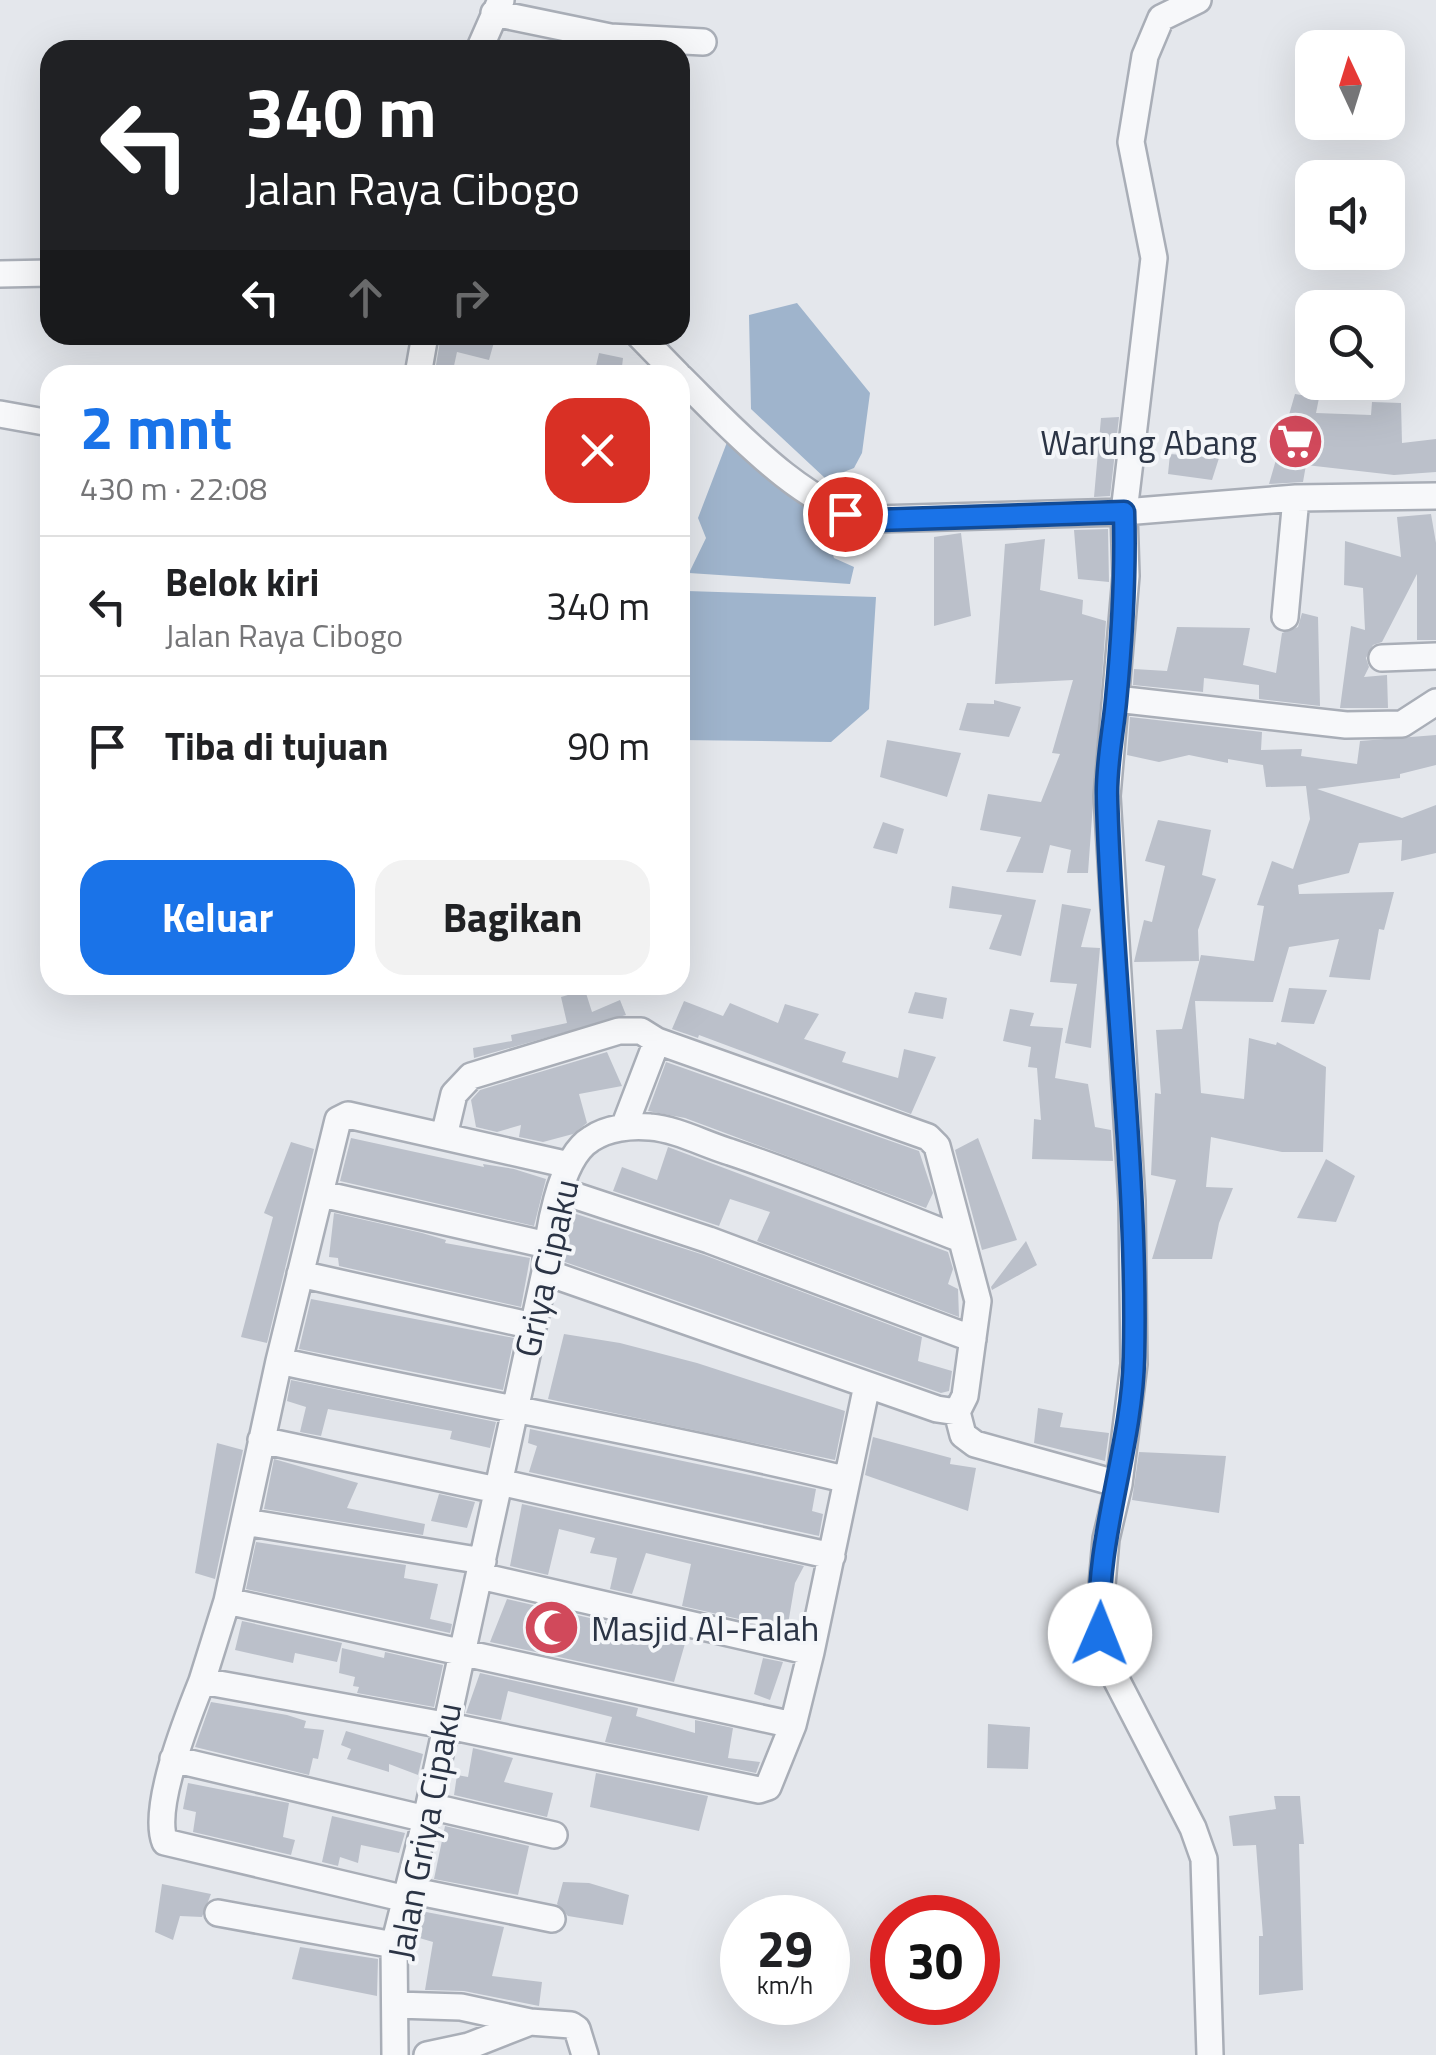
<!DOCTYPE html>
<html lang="id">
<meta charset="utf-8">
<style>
body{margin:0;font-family:"Titillium Web",sans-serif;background:#f2f2f2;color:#202124;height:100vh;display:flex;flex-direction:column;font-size:38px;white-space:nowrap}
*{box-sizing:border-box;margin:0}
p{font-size:32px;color:#757577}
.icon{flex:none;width:55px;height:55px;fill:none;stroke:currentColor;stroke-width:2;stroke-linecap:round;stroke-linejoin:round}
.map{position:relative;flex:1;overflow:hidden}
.sheet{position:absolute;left:40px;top:365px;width:650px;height:630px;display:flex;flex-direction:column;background:#fff;border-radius:30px;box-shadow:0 10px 40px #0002}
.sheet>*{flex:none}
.banner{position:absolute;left:40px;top:40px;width:650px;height:305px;border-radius:30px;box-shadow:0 10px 40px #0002;background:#202124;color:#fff;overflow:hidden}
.needle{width:65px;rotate:356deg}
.controls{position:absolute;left:1295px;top:30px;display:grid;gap:20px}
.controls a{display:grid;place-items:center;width:110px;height:110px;border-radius:20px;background:#fff;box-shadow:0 10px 40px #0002;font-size:50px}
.speed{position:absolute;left:720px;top:1895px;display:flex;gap:20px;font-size:50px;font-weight:700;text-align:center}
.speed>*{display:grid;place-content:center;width:130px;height:130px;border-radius:50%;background:#fff;box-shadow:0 10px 40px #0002;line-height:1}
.speed small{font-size:25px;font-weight:400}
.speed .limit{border:15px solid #d22;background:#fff;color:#111}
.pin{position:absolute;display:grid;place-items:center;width:85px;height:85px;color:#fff;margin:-42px;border:5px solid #fff;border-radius:50%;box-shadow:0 2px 10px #0007}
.me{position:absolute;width:110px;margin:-55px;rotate:1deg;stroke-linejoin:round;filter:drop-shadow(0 0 8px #0008)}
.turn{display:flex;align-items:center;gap:35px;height:210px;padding:0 40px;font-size:45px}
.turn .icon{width:130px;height:130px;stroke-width:2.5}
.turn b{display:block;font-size:70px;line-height:85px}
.lanes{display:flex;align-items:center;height:95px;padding:0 40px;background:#0003;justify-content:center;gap:50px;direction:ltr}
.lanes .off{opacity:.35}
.round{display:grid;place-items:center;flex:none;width:105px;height:105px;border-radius:30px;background:#f2f2f2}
.overview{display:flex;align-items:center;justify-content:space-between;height:170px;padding:0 40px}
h1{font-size:60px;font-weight:700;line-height:75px;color:#1a73e8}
.action{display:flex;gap:20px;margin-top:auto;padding:20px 40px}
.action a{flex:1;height:115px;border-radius:30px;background:#1a73e8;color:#fff;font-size:40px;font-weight:700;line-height:115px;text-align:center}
.action a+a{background:#f2f2f2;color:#202124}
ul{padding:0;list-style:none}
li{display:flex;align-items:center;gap:30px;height:140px;padding:0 40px;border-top:2px solid #e0e0e0}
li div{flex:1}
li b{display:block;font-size:38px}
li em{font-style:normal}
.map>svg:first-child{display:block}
.water{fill:#9fb4cc}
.building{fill:#bbc0ca}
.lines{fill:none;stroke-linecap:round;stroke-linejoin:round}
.street-casing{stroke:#a9aeb7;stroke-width:30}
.street{stroke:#f7f8fa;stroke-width:25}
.route-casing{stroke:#114b97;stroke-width:25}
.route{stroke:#1a73e8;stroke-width:18}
.labels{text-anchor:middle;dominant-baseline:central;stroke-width:8;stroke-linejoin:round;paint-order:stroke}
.poi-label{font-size:35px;fill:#2b3445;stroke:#f4f6f9;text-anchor:end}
.street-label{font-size:35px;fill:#2b3445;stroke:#f4f6f9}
</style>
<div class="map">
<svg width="1436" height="2055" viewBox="0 0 1436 2055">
<rect width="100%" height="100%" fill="#e4e7ec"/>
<path class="water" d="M797,303L870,393L862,453L854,468L826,479L751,409L749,315Z
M729,437L819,512L834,558L854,567L850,584L689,573L706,538L698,518Z
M687,591L876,597L869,709L831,742L680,740V606Z"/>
<path class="building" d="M441,335H496L489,360L457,352L452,375L435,371Z
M599,353L623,358L621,375H594Z
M1295,394L1319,398L1316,413L1371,415L1372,402L1401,403L1402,443L1436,439V472L1394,475L1306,465L1303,482L1269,484Z
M1119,417L1110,496L1094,497L1101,418Z
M1170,454L1219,458L1212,480L1168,474Z
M1431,514L1436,543V640H1417V574L1382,642L1373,645L1366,658L1369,667L1364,677L1387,675L1388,708H1340L1351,626L1365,630L1363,588L1344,585L1345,541L1401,557L1397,517Z
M1108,529L1109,582L1078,579L1074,530Z
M961,533L971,616L934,626V537Z
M1045,539L1040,590L1083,600L1082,614L1106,621L1088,873H1067L1071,850L1050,845L1043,873L1006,872L1021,837L980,830L988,794L1041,802L1060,754L1052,753L1073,680L995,684L1005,544Z
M1302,613L1318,617L1320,706L1259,699V685L1204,678L1203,692L1133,685L1134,669L1167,671L1177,627L1250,628L1243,665L1276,673L1282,633L1298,627Z
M994,700L1021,707L1009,737L959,730L967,703L994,704Z
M1130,717L1262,732L1261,750L1302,749L1301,756L1357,764L1360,741L1436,735V765L1400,774V778L1317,789L1402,818L1436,805V853L1401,861L1402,840L1359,843L1349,873L1298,885L1299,894L1394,892L1384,930L1379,929L1370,980L1329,977L1339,939L1289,947L1273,1002L1195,1001L1201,1093L1244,1099L1249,1038L1276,1045L1277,1042L1326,1067L1323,1152H1282L1211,1137L1206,1187L1233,1188L1219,1223L1212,1259H1152L1176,1180L1151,1175L1155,1093L1161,1094L1156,1030L1182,1029L1201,955L1254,961L1264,906L1257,905L1272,861L1293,869L1310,819L1306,786L1266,787L1263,765L1228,759V763L1189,755L1159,762L1127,755Z
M887,740L961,753L947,797L880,777Z
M1158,820L1211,830L1202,875L1216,879L1198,930L1199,961L1134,962L1144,920L1152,922L1165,866L1145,861Z
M883,822L904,829L897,854L873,848Z
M952,886L1036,900L1021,956L989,949L1002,915L949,908Z
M1062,904L1091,909L1081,947L1100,948L1091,1048L1065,1043L1077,984L1050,982Z
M1289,988L1327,990L1314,1024L1281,1022Z
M585,990L592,1012L620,1000L626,1015L474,1058L473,1048L512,1041L511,1035L567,1023L561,997Z
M915,992L947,998L943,1019L908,1013Z
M684,1001L723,1016L730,1003L778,1023L785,1004L819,1014L804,1039L846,1052L842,1062L898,1078L904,1049L936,1057L911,1114L699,1035L698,1038L672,1029Z
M1010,1009L1034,1013L1030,1026L1063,1028L1055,1078L1088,1084L1095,1127L1111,1130L1113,1161L1032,1159L1034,1119L1041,1120L1037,1068L1028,1067L1031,1047L1003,1041Z
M607,1052L622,1086L579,1094L587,1123L573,1134L543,1142L519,1137L521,1125L497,1132L476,1127L471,1100L480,1090Z
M666,1062L919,1151L933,1193L926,1208L685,1118L648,1111Z
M351,1138L484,1167L483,1164L514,1169L546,1179L534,1226L340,1181Z
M978,1138L1017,1240L982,1250L955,1150Z
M291,1142L314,1149L267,1343L241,1337L273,1217L264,1213Z
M668,1147L948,1252L953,1269L948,1284L958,1289L959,1317L757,1241L770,1212L730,1199L719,1226L613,1191L622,1167L657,1180Z
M1326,1159L1355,1176L1336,1222L1297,1218Z
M570,1212L704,1255L922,1337L918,1361L952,1371L949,1391L941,1393L562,1261Z
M334,1213L422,1233L446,1240L445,1243L530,1258L521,1307L339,1266L338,1258L329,1257Z
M1026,1241L1037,1265L992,1290L991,1287Z
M311,1299L514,1338L503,1390L299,1349Z
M564,1334L620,1343L697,1363L845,1411L835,1460L548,1399Z
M291,1380L496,1422L490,1448L450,1439L452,1431L328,1409L321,1436L300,1432L306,1407L287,1401Z
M1038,1408L1063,1413L1060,1427L1109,1433L1105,1461L1034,1443Z
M530,1429L816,1489L812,1511L823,1514L819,1536L529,1472L537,1446L528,1443Z
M873,1437L951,1458L950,1464L976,1468L968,1511L865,1475Z
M217,1443L243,1450L215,1579L195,1573Z
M1139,1452L1226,1456L1219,1513L1132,1500Z
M274,1459L358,1483L347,1508L425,1524L423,1535L264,1509Z
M439,1494L475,1502L467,1528L431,1521Z
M522,1504L804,1566L795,1583L787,1630L682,1606L691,1564L646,1553L632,1594L610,1589L617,1558L590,1553L595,1538L559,1529L548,1575L510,1566Z
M256,1542L406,1565L404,1578L438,1584L430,1619L452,1624L450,1633L246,1589Z
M507,1599L686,1640L674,1682L490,1642Z
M242,1621L342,1643L337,1662L295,1653L293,1663L235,1650Z
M342,1648L384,1658L385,1652L443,1665L434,1707L357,1693L359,1687L353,1686L355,1677L339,1673Z
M763,1658L783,1662L770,1700L754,1694Z
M480,1673L638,1708L636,1716L695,1733V1720L733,1728L728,1758L760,1762L756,1773L605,1742L612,1717L508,1691L501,1720L466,1713Z
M211,1702L287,1715L306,1721L304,1728L324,1730L318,1759L313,1758L309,1775L195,1747Z
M988,1724L1030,1727L1028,1769L987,1768Z
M346,1731L423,1754L418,1775L389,1764V1772L347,1759L351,1749L341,1745Z
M473,1748L513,1758L504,1782L553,1793L547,1817L454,1795L457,1775L468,1777Z
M596,1773L708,1796L699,1831L590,1807Z
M188,1783L289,1803L283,1837L295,1840L291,1855L193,1832L196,1812L183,1809Z
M1274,1796H1300L1304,1844H1299L1303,1990L1259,1995V1936H1263L1256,1845L1233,1846L1229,1816L1276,1809Z
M332,1816L405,1833L399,1853L361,1845L358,1863L340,1857L338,1866L322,1862Z
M445,1826L529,1846L518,1895L434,1879Z
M563,1882L589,1883L629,1895L623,1925L568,1916L557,1904Z
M162,1884L211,1894L202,1917L180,1916L173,1940L155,1932Z
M426,1912L504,1927L492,1976L542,1982L539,2006L464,1991L425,1990L433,1942L416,1937L419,1913Z
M300,1947L378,1959L377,1996L292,1979Z"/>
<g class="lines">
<defs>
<path id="street" d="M1198,0L1161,18L1145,56L1131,142L1154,258L1124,512L1296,498L1436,496
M494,13L610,37L703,42
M479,50L501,0
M0,274L50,273
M639,335L678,375
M418,375L425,335
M680,377C727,423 809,515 876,519L1124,512L1126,576L1107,796L1132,1201L1134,1364L1119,1484L1106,1539L1099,1619L1104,1648L1116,1679L1193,1828L1204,1859L1210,2055
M0,414L50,423
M1285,617L1296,498
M1382,658L1436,656
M1116,699L1346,725L1402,724L1436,702
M624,1127L657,1041
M444,1136L454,1094L471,1076L619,1031H641L657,1041L928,1137L937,1146L978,1301L965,1396L957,1412L937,1409L545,1272
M569,1165L348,1115L338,1120L279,1361L227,1601L202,1681L444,1725L759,1790L768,1787L793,1725
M561,1191L709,1240L973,1339
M322,1194L547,1245
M300,1274L533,1326
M279,1361C467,1402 657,1434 844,1479
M957,1412L963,1435L975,1444L1119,1484
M261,1440L497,1490
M499,1482L832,1556
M245,1522L483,1561
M480,1576L811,1652L867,1385
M227,1601L793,1725L811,1652
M202,1681C188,1716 151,1808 165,1842L406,1899
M173,1759L426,1819
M429,1806L554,1835
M409,1890L552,1919
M218,1913L394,1945
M396,2005L461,2007L530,2022L571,2025L577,2029L585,2055
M395,2055L394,1945L426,1819L545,1272C547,1237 559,1158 591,1139C607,1128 631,1125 650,1127C676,1129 704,1144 730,1152C807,1178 882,1208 958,1238
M427,2055L469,2046L530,2022"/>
</defs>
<use href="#street" class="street-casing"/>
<use href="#street" class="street"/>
</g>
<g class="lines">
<defs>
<path id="route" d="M845,514L876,520L1124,512C1126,575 1122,638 1116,701C1113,733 1106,766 1107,798C1112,985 1138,1170 1134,1357C1132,1450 1094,1541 1100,1634"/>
</defs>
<use href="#route" class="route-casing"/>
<use href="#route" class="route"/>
</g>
<defs>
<symbol id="supermarket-disc" viewBox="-11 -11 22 22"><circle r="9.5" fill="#d1495b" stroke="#f4f6f9"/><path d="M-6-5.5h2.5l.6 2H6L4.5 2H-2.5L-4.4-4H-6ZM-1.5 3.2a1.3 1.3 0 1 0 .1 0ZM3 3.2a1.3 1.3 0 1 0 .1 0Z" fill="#fff"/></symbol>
<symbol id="mosque-disc" viewBox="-11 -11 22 22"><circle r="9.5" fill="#d1495b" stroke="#f4f6f9"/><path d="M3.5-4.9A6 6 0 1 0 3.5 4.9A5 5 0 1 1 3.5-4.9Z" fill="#fff"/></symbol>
</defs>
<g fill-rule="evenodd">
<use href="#supermarket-disc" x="1264" y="410" width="63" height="63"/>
<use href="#mosque-disc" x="520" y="1596" width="63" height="63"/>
</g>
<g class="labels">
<g class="poi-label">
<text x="1257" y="442">Warung Abang</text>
<text x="591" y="1628" text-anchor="start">Masjid Al-Falah</text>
</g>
<g class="street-label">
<text transform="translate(546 1268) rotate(-77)">Griya Cipaku</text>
<text transform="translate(424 1831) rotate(-79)">Jalan Griya Cipaku</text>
</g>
</g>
</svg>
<div class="controls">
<a><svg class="needle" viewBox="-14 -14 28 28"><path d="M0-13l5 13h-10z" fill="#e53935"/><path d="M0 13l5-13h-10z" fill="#757577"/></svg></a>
<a><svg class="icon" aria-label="sound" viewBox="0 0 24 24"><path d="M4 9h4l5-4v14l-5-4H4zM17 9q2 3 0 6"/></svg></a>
<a><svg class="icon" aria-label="search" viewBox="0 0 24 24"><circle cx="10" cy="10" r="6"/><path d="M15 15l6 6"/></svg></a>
</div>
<div class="speed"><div>29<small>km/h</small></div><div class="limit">30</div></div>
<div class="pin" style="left:845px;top:514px;background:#d93025"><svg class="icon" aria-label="arrive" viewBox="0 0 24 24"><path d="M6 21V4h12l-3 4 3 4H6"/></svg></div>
<svg class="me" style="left:1100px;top:1634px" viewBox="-20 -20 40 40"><circle r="19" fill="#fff"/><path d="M0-13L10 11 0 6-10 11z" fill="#1a73e8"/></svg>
<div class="banner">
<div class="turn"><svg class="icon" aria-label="left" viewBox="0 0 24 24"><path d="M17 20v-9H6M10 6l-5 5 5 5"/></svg><div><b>340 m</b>Jalan Raya Cibogo</div></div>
<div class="lanes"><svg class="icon" aria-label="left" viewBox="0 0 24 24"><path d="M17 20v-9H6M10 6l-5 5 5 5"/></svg><svg class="icon off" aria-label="ahead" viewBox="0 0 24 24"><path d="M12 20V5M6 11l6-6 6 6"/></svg><svg class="icon off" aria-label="right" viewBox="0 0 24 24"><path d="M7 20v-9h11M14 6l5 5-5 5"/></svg></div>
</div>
<section class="sheet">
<div class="overview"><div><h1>2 mnt</h1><p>430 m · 22:08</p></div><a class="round" style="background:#d93025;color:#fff"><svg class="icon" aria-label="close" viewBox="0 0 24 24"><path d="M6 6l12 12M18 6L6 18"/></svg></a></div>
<ul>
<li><svg class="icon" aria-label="left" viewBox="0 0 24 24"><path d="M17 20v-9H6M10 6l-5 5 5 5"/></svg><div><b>Belok kiri</b><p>Jalan Raya Cibogo</p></div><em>340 m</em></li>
<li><svg class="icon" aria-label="arrive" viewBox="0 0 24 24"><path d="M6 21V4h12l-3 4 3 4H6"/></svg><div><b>Tiba di tujuan</b></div><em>90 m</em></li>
</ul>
<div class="action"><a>Keluar</a><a>Bagikan</a></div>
</section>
</div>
